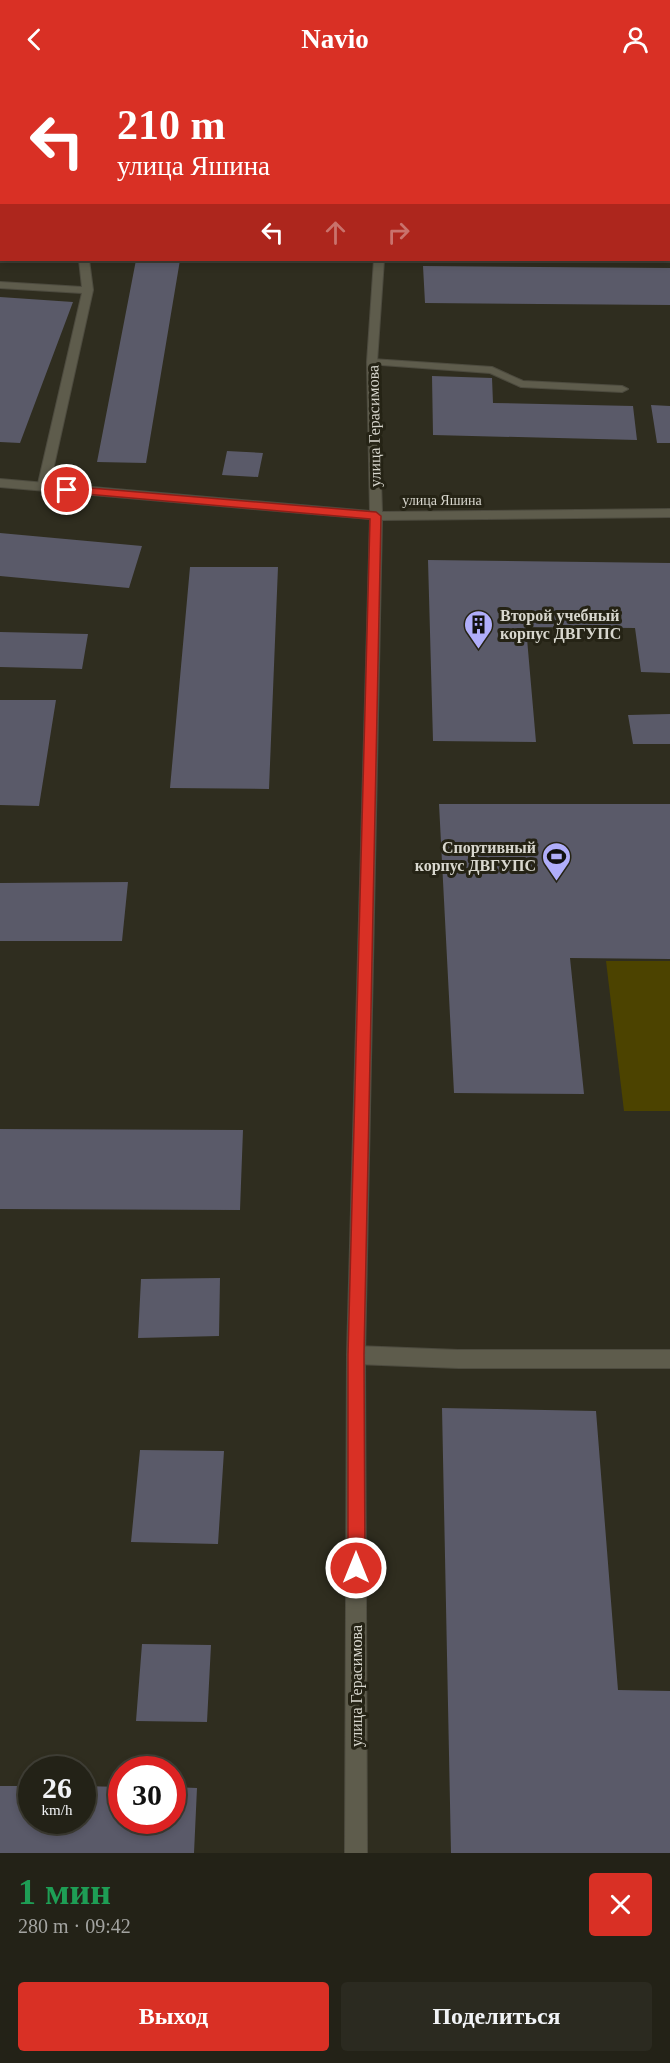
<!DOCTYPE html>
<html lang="ru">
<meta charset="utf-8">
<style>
body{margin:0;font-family:Georgia,serif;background:#2b2a20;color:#f1f3f6;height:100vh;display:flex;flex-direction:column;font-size:22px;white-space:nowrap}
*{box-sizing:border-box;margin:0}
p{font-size:20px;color:#a3a4a1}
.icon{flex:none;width:33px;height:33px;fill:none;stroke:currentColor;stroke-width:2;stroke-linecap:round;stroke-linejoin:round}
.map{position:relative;height:1775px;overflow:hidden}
.panel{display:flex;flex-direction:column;background:#232217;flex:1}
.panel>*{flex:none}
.guide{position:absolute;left:0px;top:0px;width:670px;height:183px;box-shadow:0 3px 9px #0003,0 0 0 2px #403f36;background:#d93025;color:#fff;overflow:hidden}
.speed{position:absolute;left:18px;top:1678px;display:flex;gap:12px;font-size:30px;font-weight:700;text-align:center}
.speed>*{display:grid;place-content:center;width:78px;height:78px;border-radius:50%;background:#232217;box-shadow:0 3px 9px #0003,0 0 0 2px #403f36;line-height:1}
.speed small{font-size:15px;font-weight:400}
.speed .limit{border:9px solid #d22;background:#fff;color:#111}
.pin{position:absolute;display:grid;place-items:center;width:51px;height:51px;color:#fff;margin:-26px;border:3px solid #fff;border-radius:50%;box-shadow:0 2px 6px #0007}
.me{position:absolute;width:66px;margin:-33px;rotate:0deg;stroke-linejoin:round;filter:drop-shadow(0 0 4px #0008)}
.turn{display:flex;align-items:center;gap:21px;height:126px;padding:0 18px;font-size:27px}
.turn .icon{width:78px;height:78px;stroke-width:2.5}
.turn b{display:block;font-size:42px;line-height:51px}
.lanes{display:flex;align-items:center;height:57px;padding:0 18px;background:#0003;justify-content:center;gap:30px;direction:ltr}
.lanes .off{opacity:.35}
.round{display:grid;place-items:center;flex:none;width:63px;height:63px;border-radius:6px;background:#2b2a20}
.summary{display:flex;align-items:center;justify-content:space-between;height:102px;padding:0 18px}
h1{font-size:36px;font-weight:700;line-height:45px;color:#1e9e55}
.button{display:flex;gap:12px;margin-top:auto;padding:12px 18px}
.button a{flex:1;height:69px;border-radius:6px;background:#d93025;color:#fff;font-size:24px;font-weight:700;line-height:69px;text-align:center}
.button a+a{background:#2b2a20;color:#f1f3f6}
header{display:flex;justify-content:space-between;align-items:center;height:78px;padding:0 18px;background:#d93025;color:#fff;font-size:27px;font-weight:700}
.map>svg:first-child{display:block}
.green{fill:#4c4300}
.building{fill:#5a5a69}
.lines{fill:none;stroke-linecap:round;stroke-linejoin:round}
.service-casing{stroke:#4d4b3f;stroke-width:2}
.minor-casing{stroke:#4d4b3f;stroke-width:2}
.service{fill:#5e5c4c;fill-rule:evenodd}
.minor{fill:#5e5c4c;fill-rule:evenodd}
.route{fill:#d93025;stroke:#8d1f18;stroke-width:1.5}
.labels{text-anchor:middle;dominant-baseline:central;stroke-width:6;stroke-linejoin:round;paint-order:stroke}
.far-street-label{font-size:14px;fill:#d8d7ce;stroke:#252315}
.street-label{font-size:16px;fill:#d8d7ce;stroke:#252315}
.poi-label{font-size:16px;font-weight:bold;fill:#d8d7ce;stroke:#252315;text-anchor:start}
</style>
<header><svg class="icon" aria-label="back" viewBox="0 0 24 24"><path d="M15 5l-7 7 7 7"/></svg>Navio<svg class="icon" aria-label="person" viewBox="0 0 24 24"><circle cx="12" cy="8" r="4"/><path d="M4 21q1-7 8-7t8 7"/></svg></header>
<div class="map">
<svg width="670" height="1775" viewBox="0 0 670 1775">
<rect width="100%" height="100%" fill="#2f2d1f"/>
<path class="green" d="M606,883H670V1033H624Z"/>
<path class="building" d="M136,182H180L146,385L97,384Z
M423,188L670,190V227L425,225Z
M0,219L73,224L20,365L0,364Z
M432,298L492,300L493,325L633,328L637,362L433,357Z
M651,327L670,328V365H657Z
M227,373L263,375L258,399L222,397Z
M0,455L142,468L129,510L0,498Z
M428,482L670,485V595L641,594L635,550L526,549L536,664L433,663Z
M190,489H278L269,711L170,710Z
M0,554L88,556L82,591L0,589Z
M0,622H56L39,728L0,727Z
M670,636V666H633L628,637Z
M439,726H670V881L570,880L584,1016L454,1015Z
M128,804L122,863H0V805Z
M0,1051L243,1052L240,1132L0,1131Z
M220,1200L219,1258L138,1260L141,1201Z
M442,1330L596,1333L618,1612L670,1613V1775H451Z
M140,1372L224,1373L218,1466L131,1464Z
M142,1566L211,1567L207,1644L136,1643Z
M0,1708H32V1743H82V1708L122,1709V1743H172V1709L197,1710L194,1775H0Z"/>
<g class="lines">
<defs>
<path id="service" d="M669,173H670V179H669Z
M79,182H89L93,212L49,410L43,414L37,410L82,215L0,210V204L82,209Z
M372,281L492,289L523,303L622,308L628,311L622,314L521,309L490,295L368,286V282Z
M356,1268L458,1272H670V1290H458L356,1286L350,1283L347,1277L350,1271Z"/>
<path id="minor" d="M160,0H172L173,2H161Z
M556,0H565L555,2Z
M0,41H2V47H0Z
M374,182H384L377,284L382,434L670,431V439L382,442L365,1277L367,1775H345L347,1277L370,441L0,409V401L370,433L367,284Z"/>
</defs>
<use href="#service" class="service-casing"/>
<use href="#minor" class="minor-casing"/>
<use href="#service" class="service"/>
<use href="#minor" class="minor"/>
</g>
<path class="route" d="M67,408L376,434L381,438L364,1277L365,1490L363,1496L356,1499L350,1496L348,1490V1277L370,441L63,414L62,412Z"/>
<defs>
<symbol id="building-pin" viewBox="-11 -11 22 30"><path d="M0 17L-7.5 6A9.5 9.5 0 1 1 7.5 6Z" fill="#b0aefa" stroke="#252315"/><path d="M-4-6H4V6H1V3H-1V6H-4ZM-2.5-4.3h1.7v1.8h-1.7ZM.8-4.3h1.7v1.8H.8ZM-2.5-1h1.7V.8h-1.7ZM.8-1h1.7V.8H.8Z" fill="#111"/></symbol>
<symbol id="stadium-pin" viewBox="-11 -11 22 30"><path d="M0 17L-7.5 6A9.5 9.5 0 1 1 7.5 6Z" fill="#b0aefa" stroke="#252315"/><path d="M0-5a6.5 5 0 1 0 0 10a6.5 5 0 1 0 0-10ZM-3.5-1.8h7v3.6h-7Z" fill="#111"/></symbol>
</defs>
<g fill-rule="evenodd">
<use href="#building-pin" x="462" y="530" width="33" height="45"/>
<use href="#stadium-pin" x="540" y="762" width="33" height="45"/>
</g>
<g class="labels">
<g class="far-street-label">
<text x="442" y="422">улица Яшина</text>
</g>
<g class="street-label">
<text transform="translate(374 348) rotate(-91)">улица Герасимова</text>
<text transform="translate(356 1608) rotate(-90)">улица Герасимова</text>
</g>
<g class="poi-label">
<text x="500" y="537">Второй учебный<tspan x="500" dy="18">корпус ДВГУПС</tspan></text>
<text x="536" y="769" text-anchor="end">Спортивный<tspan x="536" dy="18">корпус ДВГУПС</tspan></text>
</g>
</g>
</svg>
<div class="speed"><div>26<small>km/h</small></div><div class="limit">30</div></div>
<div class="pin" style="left:67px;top:412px;background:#d93025"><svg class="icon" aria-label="arrive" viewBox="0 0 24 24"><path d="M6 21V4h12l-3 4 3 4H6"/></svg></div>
<svg class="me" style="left:356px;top:1490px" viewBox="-20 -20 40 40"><circle r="17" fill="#d93025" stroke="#fff" stroke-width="3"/><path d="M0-11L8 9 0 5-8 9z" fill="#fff"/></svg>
<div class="guide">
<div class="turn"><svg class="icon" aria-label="left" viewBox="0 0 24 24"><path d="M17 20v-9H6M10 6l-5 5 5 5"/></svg><div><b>210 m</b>улица Яшина</div></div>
<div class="lanes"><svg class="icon" aria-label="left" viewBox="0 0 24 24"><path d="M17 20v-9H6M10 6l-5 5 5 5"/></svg><svg class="icon off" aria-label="ahead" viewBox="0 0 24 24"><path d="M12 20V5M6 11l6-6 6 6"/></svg><svg class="icon off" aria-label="right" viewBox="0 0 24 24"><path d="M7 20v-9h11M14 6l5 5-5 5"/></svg></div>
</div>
</div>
<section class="panel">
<div class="summary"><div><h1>1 мин</h1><p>280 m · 09:42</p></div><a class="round" style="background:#d93025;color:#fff"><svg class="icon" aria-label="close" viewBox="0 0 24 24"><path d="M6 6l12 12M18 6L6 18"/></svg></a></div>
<div class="button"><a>Выход</a><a>Поделиться</a></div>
</section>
